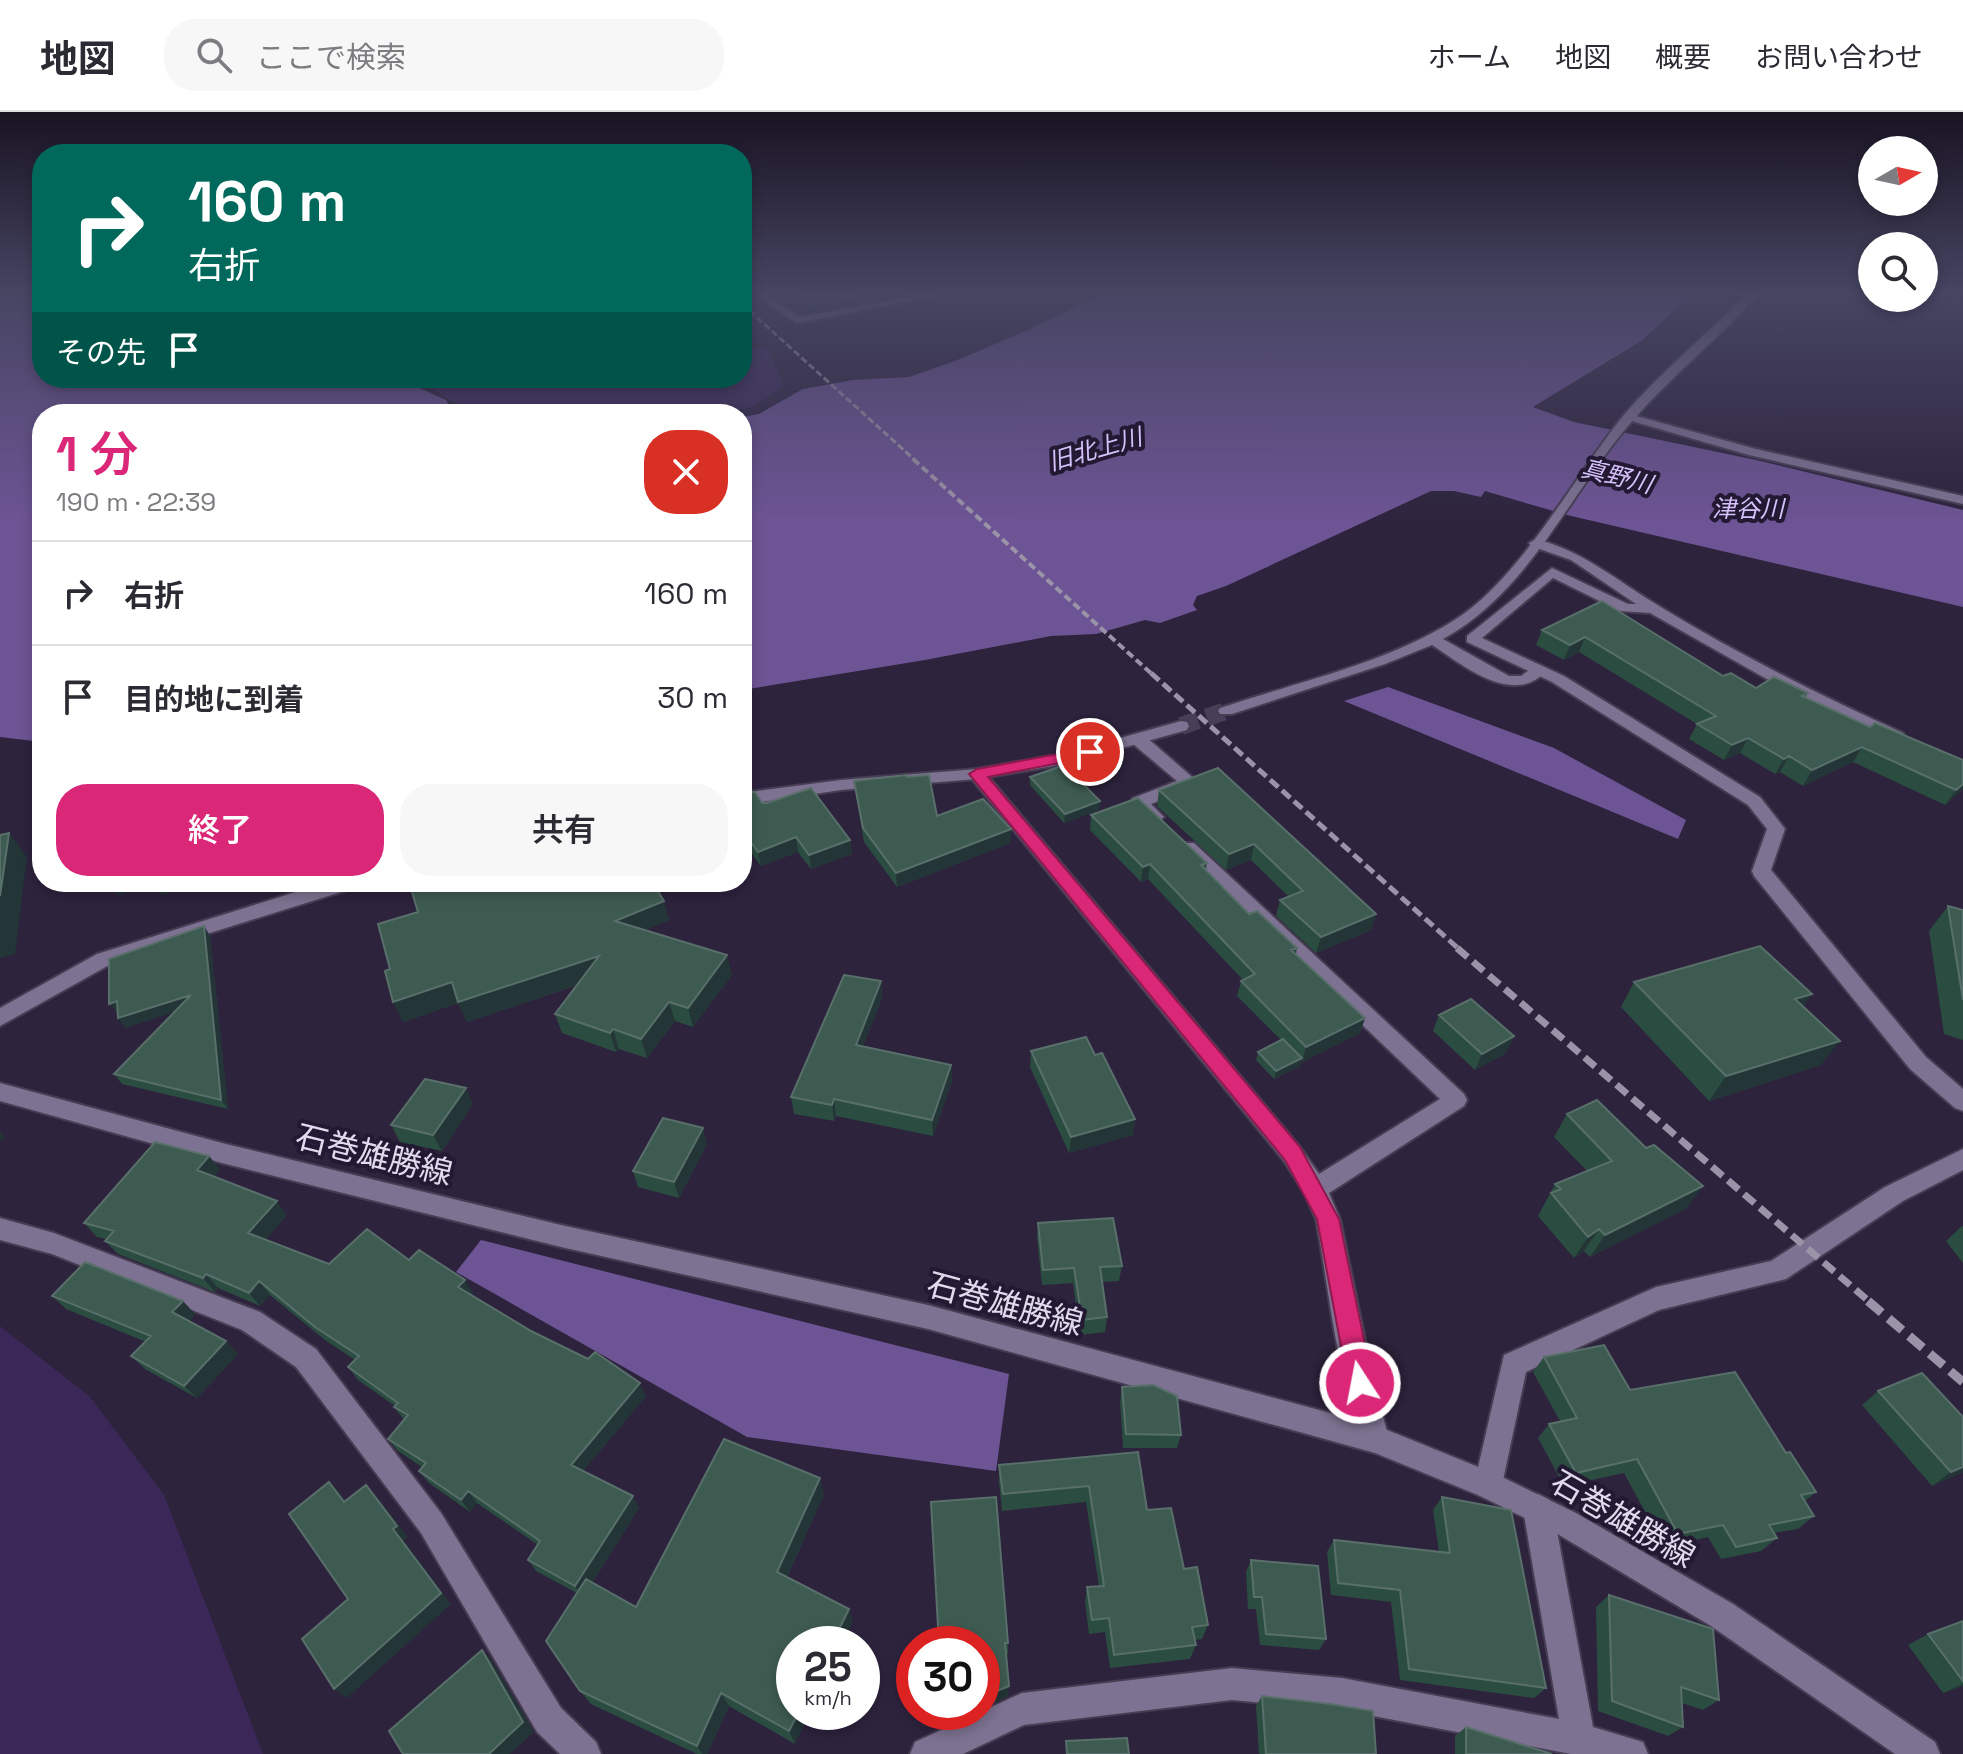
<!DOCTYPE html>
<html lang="ja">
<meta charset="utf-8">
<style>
body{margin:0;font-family:"Space Grotesk","Noto Sans JP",sans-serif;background:#f7f7f7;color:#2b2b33;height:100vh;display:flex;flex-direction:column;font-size:30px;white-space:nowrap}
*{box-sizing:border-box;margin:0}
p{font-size:26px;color:#7c7c81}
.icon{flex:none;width:44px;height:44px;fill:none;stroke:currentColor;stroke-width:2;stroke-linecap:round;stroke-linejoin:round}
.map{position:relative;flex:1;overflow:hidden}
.panel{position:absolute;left:32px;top:292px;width:720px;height:488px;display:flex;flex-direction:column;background:#fff;border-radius:32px;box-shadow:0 4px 12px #0003}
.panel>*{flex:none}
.hud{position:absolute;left:32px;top:32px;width:720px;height:244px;border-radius:32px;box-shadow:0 4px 12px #0003;background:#00695c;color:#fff;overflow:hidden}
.needle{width:52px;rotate:81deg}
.tools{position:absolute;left:1858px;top:24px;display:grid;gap:16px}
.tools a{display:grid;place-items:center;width:80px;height:80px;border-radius:50%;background:#fff;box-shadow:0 4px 12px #0003;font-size:40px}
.speed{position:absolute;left:776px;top:1514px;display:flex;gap:16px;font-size:40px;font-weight:700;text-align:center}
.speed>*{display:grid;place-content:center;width:104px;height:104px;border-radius:50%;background:#fff;box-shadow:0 4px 12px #0003;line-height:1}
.speed small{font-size:20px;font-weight:400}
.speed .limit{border:12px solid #d22;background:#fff;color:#111}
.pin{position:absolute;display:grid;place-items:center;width:68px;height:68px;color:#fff;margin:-34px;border:4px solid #fff;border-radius:50%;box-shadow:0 2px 8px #0007}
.me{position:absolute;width:88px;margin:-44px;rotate:349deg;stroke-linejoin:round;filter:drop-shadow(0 0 6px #0008)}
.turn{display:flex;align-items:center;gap:28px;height:168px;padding:0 24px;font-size:36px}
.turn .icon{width:104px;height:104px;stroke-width:2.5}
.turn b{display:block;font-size:56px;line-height:68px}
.then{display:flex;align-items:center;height:76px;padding:0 24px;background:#0003;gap:16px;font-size:30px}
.round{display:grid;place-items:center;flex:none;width:84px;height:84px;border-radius:32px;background:#f7f7f7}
.overview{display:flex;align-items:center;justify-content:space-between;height:136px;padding:0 24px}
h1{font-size:48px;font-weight:600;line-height:60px;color:#db2777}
.action{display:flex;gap:16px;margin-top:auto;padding:16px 24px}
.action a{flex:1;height:92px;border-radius:32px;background:#db2777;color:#fff;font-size:32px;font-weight:600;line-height:92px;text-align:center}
.action a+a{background:#f7f7f7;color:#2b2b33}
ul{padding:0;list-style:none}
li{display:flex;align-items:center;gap:24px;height:104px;padding:0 24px;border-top:2px solid #e1e1e2}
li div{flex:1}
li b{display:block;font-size:30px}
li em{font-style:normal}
header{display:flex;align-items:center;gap:48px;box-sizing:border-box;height:112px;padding:0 40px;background:#fff;border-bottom:2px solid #e1e1e2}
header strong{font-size:38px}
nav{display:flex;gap:44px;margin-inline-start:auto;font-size:28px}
.search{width:560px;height:72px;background:#f7f7f7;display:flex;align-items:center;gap:20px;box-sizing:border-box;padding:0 28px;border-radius:32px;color:#7c7c81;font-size:30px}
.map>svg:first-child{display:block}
.green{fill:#3b2858}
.water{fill:#6d5494}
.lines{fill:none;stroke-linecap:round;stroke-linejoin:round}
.tertiary-tunnel{stroke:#483e57;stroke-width:18;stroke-dasharray:18 9;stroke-linecap:butt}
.minor-casing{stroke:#463d53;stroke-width:4}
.tertiary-casing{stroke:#463d53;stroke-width:4}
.secondary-casing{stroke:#463d53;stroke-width:4}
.minor{fill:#7d7291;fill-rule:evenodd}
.tertiary{fill:#7d7291;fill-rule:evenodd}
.secondary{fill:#7d7291;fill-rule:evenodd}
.rail-far4{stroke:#9b93a8;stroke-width:3;stroke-dasharray:7 3;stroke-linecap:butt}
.rail-far3{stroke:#9b93a8;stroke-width:4;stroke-dasharray:8 4;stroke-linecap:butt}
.rail-far2{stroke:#9b93a8;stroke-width:5;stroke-dasharray:11 5;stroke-linecap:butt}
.rail-far1{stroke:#9b93a8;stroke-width:7;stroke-dasharray:14 7;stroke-linecap:butt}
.rail{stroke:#9b93a8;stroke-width:9;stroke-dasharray:18 9;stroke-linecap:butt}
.wall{fill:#2b4c40}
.shaded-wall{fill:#233537}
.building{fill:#3e5b52;stroke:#586f6a;stroke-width:2}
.route{fill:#db2777;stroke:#8e194d;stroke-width:2}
.labels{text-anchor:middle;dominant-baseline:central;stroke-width:8;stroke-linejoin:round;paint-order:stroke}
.far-water-label{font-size:24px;font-style:italic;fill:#d5c2fa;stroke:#231933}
.near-street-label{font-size:32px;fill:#e0daec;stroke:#231933}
</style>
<header>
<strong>地図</strong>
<div class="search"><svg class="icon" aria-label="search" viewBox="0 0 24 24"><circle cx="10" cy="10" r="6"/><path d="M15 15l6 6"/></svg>ここで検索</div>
<nav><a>ホーム</a><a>地図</a><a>概要</a><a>お問い合わせ</a></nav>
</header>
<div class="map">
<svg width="1963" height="1642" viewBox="0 0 1963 1642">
<rect width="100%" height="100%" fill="#2d233d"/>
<path class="green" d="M767,236L784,274L753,295L712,302H491L454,290L415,266H742V237Z
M0,1214L90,1285L164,1383L263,1642H0Z"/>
<path class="water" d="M0,181H42V266H397L446,288L453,302H42V630L0,625Z
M1105,181H1693L1641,229L1533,295L1574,310L1756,348L1963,398V495L1567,403L1485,379L1481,385L1454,379H1431L1226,474L1197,484L1193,493L1197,498L1160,511L1145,508L1096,522L1051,524L925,548L742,578V305L759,302L803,277L853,268L909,265L955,249L1028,218Z
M1388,575L1554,636L1686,708L1678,727L1344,589Z
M481,1128L1009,1262L996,1359L747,1325L456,1160Z"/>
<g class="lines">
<path class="tertiary-tunnel" d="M1181,614L1226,599"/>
<defs>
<path id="minor" d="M753,181H764L799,205L932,181H951L797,211Z
M1629,302L1756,337L1963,384V392L1749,343L1625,307V303Z
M1536,427C1585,440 1616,468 1659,494C1737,542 1820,583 1903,621L1905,625L1903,629H1891L1804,588L1650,501L1620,499L1553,466L1482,526L1564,564L1760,685L1785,717L1771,758L1926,945L1963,977V999L1955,996L1910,957L1754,764L1752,759L1767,717L1748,693L1552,570L1467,530V524L1552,456L1628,492H1636L1571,448L1531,434L1529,431Z
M1139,623L1145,624L1199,671L1196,675L1151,692L1164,705L1155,711L1149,709L1130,690L1133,686L1177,669L1133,632L1131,628Z
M977,657L983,658L1300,1035L1319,1062L1440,987L1180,739L1178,735L1180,731H1194L1464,982L1467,988L1464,994L1329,1081L1340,1107L1374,1271L1389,1327L1385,1337L1375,1341L1365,1337C1338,1273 1329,1177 1316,1107L1305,1082L1284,1049L971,666L968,662Z
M1963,1037V1058L1903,1089L1786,1167L1659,1198L1526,1260L1502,1373L1498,1383L1488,1387L1478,1383L1474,1373L1504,1243L1656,1175L1771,1149L1885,1075Z
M0,1106L54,1121L260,1200L316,1237L441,1401L561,1596L596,1630L601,1642H560L537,1620L421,1421L296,1255L242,1218L52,1142L0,1128Z
M1538,1382L1548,1387L1553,1397L1593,1615L1643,1630L1648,1642H1571L1342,1598L1232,1588L1024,1613L963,1642H910L915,1630L1022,1581L1232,1556L1342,1566L1559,1607L1523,1397L1528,1387Z"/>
<path id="tertiary" d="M1749,181H1759C1720,226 1673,262 1634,307C1570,379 1531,479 1443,527L1509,564H1521L1533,555H1545L1547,558C1514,596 1463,553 1432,533L1385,552L1232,602H1220L1218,599L1220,596C1297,570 1384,552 1453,509C1520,468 1573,366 1623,304C1659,262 1709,220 1749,181Z
M1181,609L1187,610L1189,614L1187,618L1065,652L977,667L841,678L742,693V681L841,668L977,657L1063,642Z
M328,770H360L357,775L111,852L0,914V896L97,842Z"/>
<path id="secondary" d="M0,971L222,1031L561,1113L928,1193L1375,1313L1498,1363L1576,1401L1733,1492L1935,1630L1940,1642H1895L1711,1514L1556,1421L1478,1383L1375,1341L928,1217L561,1135L222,1051L0,989Z"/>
</defs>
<use href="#minor" class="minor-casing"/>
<use href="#tertiary" class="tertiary-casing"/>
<use href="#secondary" class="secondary-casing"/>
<use href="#minor" class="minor"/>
<use href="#tertiary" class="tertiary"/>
<use href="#secondary" class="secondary"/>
<path class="rail-far4" d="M742,192L916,349"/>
<path class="rail-far3" d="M913,347L1153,563"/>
<path class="rail-far2" d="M1151,561L1460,838"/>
<path class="rail-far1" d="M1457,836L1871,1191"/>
<path class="rail" d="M1868,1189L1963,1270"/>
</g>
<path class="wall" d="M784,181H918L815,199Z
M1602,489L1723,564L1756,576L1808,581L1805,586L1870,615L1963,648V677L1945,693L1853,650L1803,674L1780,660L1775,662L1740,641L1724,648L1689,627L1697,612L1579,540L1564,548L1536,533L1542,518Z
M907,665L937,704L1011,717L1010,731L897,775L864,730L854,669Z
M1030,665L1072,669L1100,689L1099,698L1064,711L1030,673Z
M1159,678L1376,802L1371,818L1316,841L1276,804L1280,788L1289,785L1251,748L1226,758L1157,694Z
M742,680L762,691L850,728L852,742L811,757L798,740L761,754L742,728Z
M1091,703L1207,751L1206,758L1249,802L1297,836L1296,842L1365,906L1360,921L1302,950L1301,949L1300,954L1274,967L1256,948L1258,940L1281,928L1237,884L1241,869L1243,868L1148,767L1141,770L1090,718Z
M664,789L669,808L645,818L732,863L693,915L675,909L647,946L619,937L616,940L562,921L555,902L577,873L467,910L458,891L403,910Z
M1948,794L1963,798V928L1944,922L1929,819Z
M204,814L210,824L228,997L122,972L114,962L174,900L125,916L118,901H117Z
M881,869L882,886L863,934L951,953L952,969L933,1024L836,1004L834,1009L794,1002L791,985Z
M1634,870L1803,895L1821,953L1709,989L1621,895Z
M1439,903L1514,924L1506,941L1475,958L1433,919Z
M1031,939L1095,943L1135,1007L1133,1023L1069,1041L1030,955Z
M466,976L473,992L442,1039L400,1030L391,1013Z
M1567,1002L1687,1096L1590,1145L1584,1139L1574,1146L1538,1104L1555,1072L1587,1059L1554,1025Z
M707,1032L679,1086L638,1075L633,1059Z
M209,1044L220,1058L214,1065L287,1103L266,1127L329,1152L409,1148L473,1181L471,1183L531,1219L646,1284L583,1359L639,1396L592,1471L636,1495L824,1382L787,1465L849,1497L852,1511L842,1532H794L795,1632L729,1594L707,1642H697L591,1592L580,1579L577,1481L536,1459L528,1448L538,1433L477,1391L470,1400L429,1371L419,1359L422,1355L398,1339L388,1327L404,1308L394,1295L395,1294L358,1268L348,1255L355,1248L325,1228L270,1183L260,1194L218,1176L215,1180L118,1142L105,1129L106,1127L97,1125L84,1111Z
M1038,1111L1122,1154L1119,1169L1102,1170L1107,1205L1105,1220L1080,1223L1073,1171L1042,1173L1037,1126Z
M1962,1114H1963V1151L1946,1129Z
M52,1184L195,1202L189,1209L226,1229L238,1242L197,1286L145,1257L131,1244L146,1230L66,1197Z
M1544,1245L1786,1341L1816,1380L1805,1389L1814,1404L1798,1417L1774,1421L1777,1426L1761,1439L1721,1447L1708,1425L1664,1435L1624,1361L1564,1374L1538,1326L1549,1312L1560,1309L1533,1260Z
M1122,1275L1181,1323L1177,1336H1123L1120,1289Z
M1878,1279L1963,1360L1932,1374L1862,1293Z
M1138,1340L1147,1398L1184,1457L1208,1513L1202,1527L1195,1528L1196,1533L1190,1547L1110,1556L1105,1520L1089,1522L1085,1490L1087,1475L1099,1474L1086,1390L1002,1399L999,1370V1353Z
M1442,1385L1546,1576L1534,1586L1400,1568L1391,1490L1331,1483L1327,1440L1334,1428L1439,1440L1433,1398Z
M1251,1448L1326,1527L1319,1538L1260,1533L1256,1497H1248L1246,1460Z
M1609,1483L1719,1588L1703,1598L1682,1591L1683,1615L1668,1624L1598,1599L1596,1495Z
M1963,1509V1574L1943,1581L1908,1533L1928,1522Z
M1008,1531V1542H1006L1008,1584L996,1590L982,1591V1532Z
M1262,1584L1376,1642H1259L1256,1594Z
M1466,1615L1552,1642H1455V1624Z"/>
<path class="shaded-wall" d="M877,181H918L815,199L814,192Z
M1585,525L1579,540L1564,548L1570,533Z
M1748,626L1740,641L1724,648L1732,633Z
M1862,635L1853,650L1803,674L1812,658Z
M1789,644L1780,660L1775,662L1784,647Z
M1963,672V677L1945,693L1956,678Z
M1100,689L1099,698L1064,711L1065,702Z
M1011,717L1010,731L897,775L896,761Z
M9,721L27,745L15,842L0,846V784Z
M796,725L798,740L761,754L758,740Z
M850,728L852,742L811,757L809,743Z
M1254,732L1251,748L1226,758L1229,742Z
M1150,752L1148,767L1141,770L1143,755Z
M109,770H186L187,775L161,783L154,772L117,783Z
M664,789L669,808L620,829L615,809Z
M1376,802L1371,818L1316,841L1321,825Z
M204,814L210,824L228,997L221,988Z
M727,843L732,863L693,915L688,896Z
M599,844L605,863L467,910L458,891L403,910L393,890L452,870Z
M881,869L882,886L857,949L856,933Z
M1812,882L1795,907V887Z
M191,883L197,893L125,916L118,906Z
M117,889L125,898L117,901L109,892Z
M669,890L675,909L647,946L641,927Z
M1365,906L1360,921L1302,950L1306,935Z
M613,917L619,937L616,940L610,921Z
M1514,924L1506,941L1475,958L1482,942Z
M1840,929L1821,953L1709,989L1726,964Z
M1302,946L1300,954L1274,967L1276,959Z
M951,953L952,969L933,1024L932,1008Z
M466,976L473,992L442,1039L433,1023Z
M834,987L836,1004L834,1009L832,993Z
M1135,1007L1133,1023L1069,1041L1071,1025Z
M703,1016L707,1032L679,1086L674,1070Z
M0,1020L5,1025L0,1029Z
M209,1044L220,1058L208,1072L197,1058Z
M1703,1074L1687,1096L1590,1145L1605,1123Z
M277,1089L287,1103L259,1135L248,1121Z
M1599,1117L1584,1139L1574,1146L1588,1125Z
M206,1162L218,1176L215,1180L203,1166Z
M465,1168L473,1181L466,1189L458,1175Z
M259,1169L270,1183L260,1194L249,1181Z
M183,1189L195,1202L185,1214L172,1200Z
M226,1229L238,1242L197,1286L184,1274Z
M640,1271L646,1284L578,1365L571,1353Z
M1963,1355V1360L1932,1374L1951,1360Z
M820,1366L824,1382L782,1475L777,1460Z
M329,1370L340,1381L355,1402L344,1390Z
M366,1373L377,1385L408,1425L404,1429L451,1492L347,1586L334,1577L393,1417Z
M468,1379L477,1391L470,1400L461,1388Z
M633,1384L639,1396L583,1485L575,1474Z
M849,1497L852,1511L842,1532H832Z
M482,1538L492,1549L534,1620L510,1642H489Z
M1963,1572V1574L1943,1581Z
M1009,1574L1008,1584L996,1590L997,1579Z
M721,1581L729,1594L707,1642H702L697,1634Z
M799,1600H810L795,1632L789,1619Z"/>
<path class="building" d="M795,181H877L814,192Z
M1602,489L1723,564L1731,561L1756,576L1774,565L1808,581L1802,584L1870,615L1875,611L1963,648V672L1956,678L1862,635L1812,658L1789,644L1784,647L1748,626L1732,633L1697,612L1716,604L1585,525L1570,533L1542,518Z
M1059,655L1072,669L1078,667L1100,689L1065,702L1030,665Z
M1218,656L1376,802L1321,825L1280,788L1303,779L1254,732L1229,742L1159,678Z
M907,663V665L929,663L937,704L983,687L1011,717L896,761L863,716L854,669Z
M811,676L850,728L809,743L796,725L758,740L742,717V680H755L762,691H767Z
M1138,686L1207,751L1201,753L1249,802L1257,799L1297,836L1291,838L1365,906L1306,935L1241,869L1255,862L1150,752L1143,755L1091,703Z
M9,721L0,784V723Z
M409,770H652L664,789L615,809L727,843L688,896L669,890L641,927L613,917L610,921L555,902L599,844L458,890L452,870L393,890L385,859L390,857L378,812L418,800Z
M1948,794L1963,798V888Z
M204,814L221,988L114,962L191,883L118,906L117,889L109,892V847Z
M1760,834L1812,882L1795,887L1840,929L1726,964L1634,870Z
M844,863L881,869L856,933L951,953L932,1008L834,987L832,993L791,985Z
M1471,887L1514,924L1482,942L1439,903Z
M1086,925L1095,943L1102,941L1135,1007L1071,1025L1031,939Z
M1283,927L1302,946L1276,959L1258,940Z
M425,967L466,976L433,1023L391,1013Z
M1597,988L1646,1036L1654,1033L1703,1074L1605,1123L1599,1117L1588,1125L1551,1081L1561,1077L1555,1072L1612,1049L1567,1002Z
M663,1006L703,1016L674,1070L633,1059Z
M155,1030L209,1044L197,1058L277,1089L248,1121L329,1152L367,1117L409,1148L419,1138L465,1168L458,1175L531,1219L588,1247L595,1240L640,1271L571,1353L633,1384L575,1474L528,1448L540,1429L468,1379L461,1388L419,1359L426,1351L388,1327L408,1303L394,1295L398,1291L348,1255L359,1244L315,1215L259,1169L249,1181L206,1162L203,1166L105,1129L114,1119L84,1111Z
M1113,1106L1122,1154L1100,1155L1107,1205L1082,1208L1074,1156L1043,1158L1038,1111Z
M85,1150L183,1189L172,1200L226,1229L184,1274L131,1244L151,1224L52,1184Z
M1604,1233L1630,1278L1735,1260L1786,1341L1790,1340L1816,1380L1801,1383L1814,1404L1769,1413L1777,1426L1736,1435L1723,1413L1678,1422L1637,1347L1576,1361L1549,1312L1577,1306L1544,1245Z
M1922,1261L1963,1305V1355L1951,1360L1878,1279Z
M1153,1273L1177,1284L1181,1323L1126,1322L1122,1275Z
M724,1327L820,1366L777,1460L849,1497L832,1532H794V1600H799L789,1619L721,1581L697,1634L580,1579L546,1529L586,1467L636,1495Z
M1138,1340L1147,1398L1171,1396L1184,1457L1197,1455L1208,1513L1192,1515L1196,1533L1114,1543L1109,1506L1092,1508L1087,1475L1104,1474L1089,1374L1003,1382L999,1353Z
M329,1370L344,1390L366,1373L397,1414L393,1417L441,1481L334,1577L302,1527L348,1487L289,1402Z
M996,1385L1008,1531H1005L1009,1574L997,1579L982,1581V1532H939L931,1390Z
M1442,1385L1511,1398L1546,1576L1409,1557L1400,1478L1338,1471L1334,1428L1450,1441Z
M1251,1448L1318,1454L1326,1527L1266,1522L1262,1485H1254Z
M1609,1483L1713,1517L1719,1588L1681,1575L1683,1615L1612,1589Z
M1963,1509V1569L1928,1522Z
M482,1538L523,1610L489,1642H403L389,1619Z
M1262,1584L1330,1592L1373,1599L1376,1642H1266Z
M1466,1615L1552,1642H1466Z
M1127,1626L1129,1642H1067L1066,1629Z"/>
<linearGradient id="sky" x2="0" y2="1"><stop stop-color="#191322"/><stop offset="0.44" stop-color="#464562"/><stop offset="1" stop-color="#464562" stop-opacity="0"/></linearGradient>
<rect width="1963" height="410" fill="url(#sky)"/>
<path class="route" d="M1090,636L1095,637V644L988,665L1300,1035L1339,1107L1373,1271L1369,1279L1360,1283L1351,1279L1348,1271L1317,1107L1285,1048L969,662L977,657Z"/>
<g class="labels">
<g class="far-water-label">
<text transform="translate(1095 337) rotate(-16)">旧北上川</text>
<text transform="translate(1617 364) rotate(14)">真野川</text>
<text x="1748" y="396">津谷川</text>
</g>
<g class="near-street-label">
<text transform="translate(374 1043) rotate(14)">石巻雄勝線</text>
<text transform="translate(1005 1192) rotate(15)">石巻雄勝線</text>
<text transform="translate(1623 1407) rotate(30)">石巻雄勝線</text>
</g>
</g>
</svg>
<div class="tools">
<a><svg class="needle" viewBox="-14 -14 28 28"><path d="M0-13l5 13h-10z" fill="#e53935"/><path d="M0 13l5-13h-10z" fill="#7c7c81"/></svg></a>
<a><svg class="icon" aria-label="search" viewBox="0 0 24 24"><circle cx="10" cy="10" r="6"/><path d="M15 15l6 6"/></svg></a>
</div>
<div class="speed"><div>25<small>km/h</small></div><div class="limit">30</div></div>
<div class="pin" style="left:1090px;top:640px;background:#d93025"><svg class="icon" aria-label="arrive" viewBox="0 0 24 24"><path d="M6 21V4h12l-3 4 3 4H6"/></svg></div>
<svg class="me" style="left:1360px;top:1271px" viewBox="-20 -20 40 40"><circle r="17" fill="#db2777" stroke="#fff" stroke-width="3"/><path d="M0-11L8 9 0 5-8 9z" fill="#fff"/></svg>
<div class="hud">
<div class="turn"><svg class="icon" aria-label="right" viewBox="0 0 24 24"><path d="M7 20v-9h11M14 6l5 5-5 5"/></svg><div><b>160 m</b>右折</div></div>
<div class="then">その先<svg class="icon" aria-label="arrive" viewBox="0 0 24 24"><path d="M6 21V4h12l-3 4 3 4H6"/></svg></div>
</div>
<section class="panel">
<div class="overview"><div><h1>1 分</h1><p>190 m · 22:39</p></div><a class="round" style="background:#d93025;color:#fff"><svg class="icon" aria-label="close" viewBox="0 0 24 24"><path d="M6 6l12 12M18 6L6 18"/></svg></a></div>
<ul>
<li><svg class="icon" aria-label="right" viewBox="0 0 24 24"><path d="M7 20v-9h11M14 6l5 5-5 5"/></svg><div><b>右折</b></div><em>160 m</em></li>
<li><svg class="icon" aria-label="arrive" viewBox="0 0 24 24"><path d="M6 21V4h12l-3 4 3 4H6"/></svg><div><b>目的地に到着</b></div><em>30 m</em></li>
</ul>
<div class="action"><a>終了</a><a>共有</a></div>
</section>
</div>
